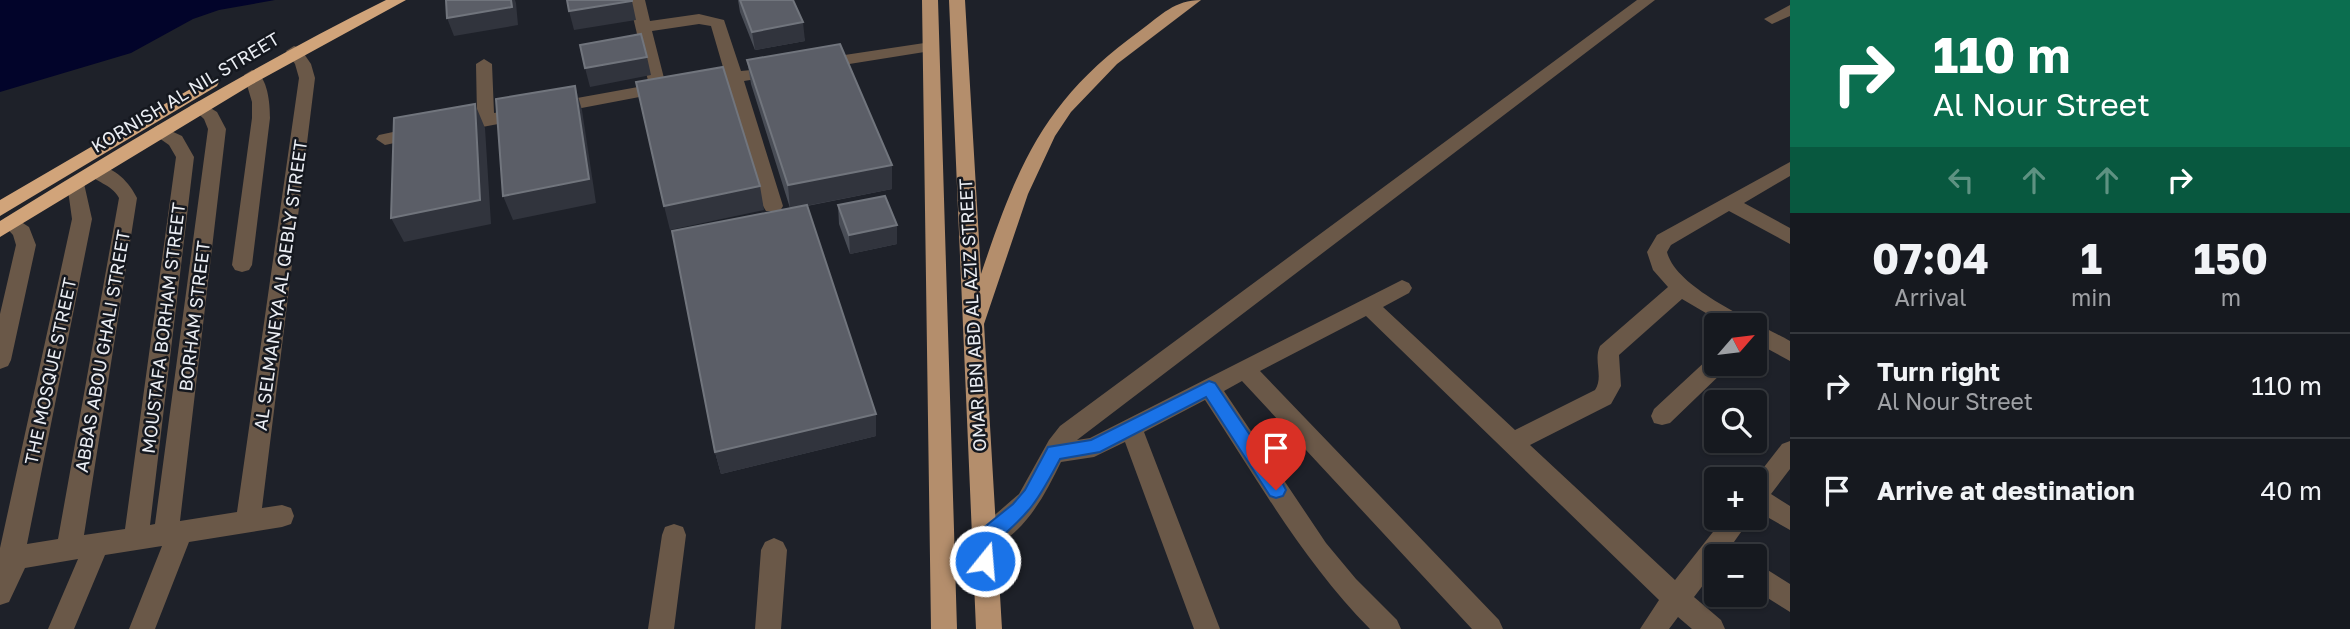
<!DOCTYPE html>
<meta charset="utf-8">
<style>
body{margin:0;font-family:"Golos Text",sans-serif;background:#1f2228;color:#f1f3f6;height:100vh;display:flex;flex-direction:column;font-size:26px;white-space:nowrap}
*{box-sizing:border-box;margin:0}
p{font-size:23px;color:#9ea0a4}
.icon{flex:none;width:38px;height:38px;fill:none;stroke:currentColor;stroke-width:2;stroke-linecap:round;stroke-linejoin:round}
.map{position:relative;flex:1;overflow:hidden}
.side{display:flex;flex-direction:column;background:#16191f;width:560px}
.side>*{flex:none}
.top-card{background:#0b6e4f;color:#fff;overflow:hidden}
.needle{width:46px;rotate:62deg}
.buttons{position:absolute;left:1704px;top:313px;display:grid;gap:14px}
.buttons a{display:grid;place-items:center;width:63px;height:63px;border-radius:7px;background:#16191f;box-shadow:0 2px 5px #0004,0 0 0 2px #35383d;font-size:35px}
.pin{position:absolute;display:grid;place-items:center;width:60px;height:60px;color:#fff;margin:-72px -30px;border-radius:50% 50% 50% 0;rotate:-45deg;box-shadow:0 0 7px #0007}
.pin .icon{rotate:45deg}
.me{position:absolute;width:77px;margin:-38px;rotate:17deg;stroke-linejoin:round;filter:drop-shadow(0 0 5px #0008)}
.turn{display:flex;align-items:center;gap:24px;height:147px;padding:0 28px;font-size:32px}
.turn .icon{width:91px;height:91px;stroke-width:2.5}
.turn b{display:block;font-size:49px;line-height:60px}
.lanes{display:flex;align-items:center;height:66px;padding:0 28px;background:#0003;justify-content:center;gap:35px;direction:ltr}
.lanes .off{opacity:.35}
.eta{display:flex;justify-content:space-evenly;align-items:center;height:119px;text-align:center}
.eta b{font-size:42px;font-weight:700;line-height:49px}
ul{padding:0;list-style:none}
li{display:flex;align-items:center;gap:21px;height:105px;padding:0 28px;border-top:2px solid #35383d}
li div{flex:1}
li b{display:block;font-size:26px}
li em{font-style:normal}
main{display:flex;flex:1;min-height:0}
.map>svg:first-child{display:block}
.water{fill:#02042a}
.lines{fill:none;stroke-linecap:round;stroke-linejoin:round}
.minor{fill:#6a5848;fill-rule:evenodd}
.major{fill:#b48e6c;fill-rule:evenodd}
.highway{fill:#d1a47a;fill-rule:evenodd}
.wall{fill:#494d56}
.shaded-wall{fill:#31343d}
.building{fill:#5b5e67;stroke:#71757d;stroke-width:2}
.route{fill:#1a73e8;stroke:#114b97;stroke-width:2}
.labels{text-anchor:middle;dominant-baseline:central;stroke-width:5;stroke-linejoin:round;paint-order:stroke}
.street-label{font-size:18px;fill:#ebeef4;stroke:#15181f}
</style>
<main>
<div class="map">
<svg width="1790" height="629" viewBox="0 0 1790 629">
<rect width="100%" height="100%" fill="#1e2129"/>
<path class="water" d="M0,0H275L219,10L193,19L131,53L0,92Z"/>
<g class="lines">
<path class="minor" d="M629,0H645L650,21L699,14L724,20L741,71L782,67L784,71L782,75L744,81L783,206L780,211H766L763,206L728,84L700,88L692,83L694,79L725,74L711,26L699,24L652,31L665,82L673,87L671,91L456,132L450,130L447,126L450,122L477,116L476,64L484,59L492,64L494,113L649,85Z
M1637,0H1655L1077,440L1090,438L1402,280L1409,283L1412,288L1409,293L1383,307L1515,430L1595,390C1604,377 1593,360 1600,346L1668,287L1653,270L1647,252L1657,235L1790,162V176L1744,203L1790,228V244L1729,211L1671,245L1667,252C1676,289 1758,323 1790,341V361L1755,342V326H1728L1682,299L1619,355L1621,386L1611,404L1530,445L1675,580L1724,518H1751L1724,556H1717V567L1694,597L1721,620L1725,629H1692L1678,617L1669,629H1640L1659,600L1366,316L1260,371L1499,620L1503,629H1472L1242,381L1224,391L1326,543L1356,579L1397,620L1401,629H1370C1303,561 1257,479 1205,400L1144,432L1220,629H1194L1125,442L1094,457L1061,462C1044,497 1023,537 984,551L975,548L971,540L975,532L1019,494L1049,440L1060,426Z
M1790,5V16L1772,24L1764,19Z
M931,42L937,44L939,47L937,50L818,69L810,64L818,59Z
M294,46L300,48L311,64L315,78L262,508L282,505L291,508L294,516L291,524L282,527L189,542L155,629H129L162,546L105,555L74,629H48L78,559L25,568L9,602L0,605V548L72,219L67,183L69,179H83L92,219L27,544L58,539L119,198C111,183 95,183 86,171L88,167C110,161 129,181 137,198L84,535L125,529L176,157L169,145L149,131L158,125L182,136L194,157L150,525L155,524L208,129L204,119L190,106L199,101L217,112L226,129L180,521L237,512L299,78L295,64L286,51Z
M252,70C268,74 270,104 270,118L252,265L249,270L242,272L235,270L232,265L252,118V102L244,75Z
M421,126L427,128L430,132L427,136L385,145L376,139L379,135Z
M12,216L29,227L36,245L11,360L8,366L0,369V314L16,245L13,235L2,223L5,218Z
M1717,355V364H1728L1725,370L1670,423L1662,425L1654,423L1651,416L1654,409L1709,358Z
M1790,441V469L1771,494L1790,506V530L1755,510L1754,480L1782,444Z
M674,524L683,527L686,535L674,629H648L662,535L665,527Z
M774,538L783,542L787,550L781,629H755L761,550L765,542Z
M1755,562L1790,584V612L1755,590Z"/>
<path class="major" d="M922,0H938L957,629H931Z
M949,0H965L981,274C1018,164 1044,100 1141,30C1161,15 1175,0 1201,0L1117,64L1071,112L1055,136L1028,194L984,324L1002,629H976Z"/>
<path class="highway" d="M386,0H406L251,85L0,237V221C126,143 253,66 386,0Z
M211,77L219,82L217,86L0,216V200Z"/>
</g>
<path class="wall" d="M738,0H793L805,41L755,50L740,12Z
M747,60L892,165V189L807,206L876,436L721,474L715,452L790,208L751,84Z
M838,205L897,225V244L850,254L839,224Z"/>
<path class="shaded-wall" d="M511,0H515L516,3L518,25L454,36L447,18Z
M632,1L636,20L574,30L569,11Z
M803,22L805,41L755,50L752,32Z
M647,57L651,75L590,87L585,68Z
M575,86L582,110L596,203L513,220L503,196Z
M475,104L485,128L491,224L404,242L391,218Z
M892,165V189L790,209L788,185Z
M760,186L764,210L670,230L664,206Z
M897,225V244L850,254L849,235Z
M876,414V436L721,474L715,452Z"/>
<path class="building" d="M446,0H511L512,7L447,18Z
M567,0H632V1L569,11Z
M740,0H793L803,22L752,32Z
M641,34L647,57L585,68L580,45Z
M840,44L892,165L788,185L747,60Z
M723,67L760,186L664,206L636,82Z
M575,86L589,179L503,196L496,99Z
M475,104L480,200L391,218L394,118Z
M885,196L897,225L849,235L838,205Z
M807,205L876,414L715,452L672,231Z"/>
<path class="route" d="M1209,381L1215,383L1283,484L1286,490L1283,496L1276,498L1270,496L1206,397L1100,452L1060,459C1038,501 1030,513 994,543L995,561L992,568L985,570L978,568L975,540L977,533L1013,504L1025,490L1048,447L1091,440Z"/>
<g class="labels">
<g class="street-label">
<text transform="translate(185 92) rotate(-31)">KORNISH AL NIL STREET</text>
<text transform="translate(280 285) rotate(-82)">AL SELMANEYA AL QEBLY STREET</text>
<text transform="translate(972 315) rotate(-93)">OMAR IBN ABD AL AZIZ STREET</text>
<text transform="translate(194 316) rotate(-83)">BORHAM STREET</text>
<text transform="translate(163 328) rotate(-83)">MOUSTAFA BORHAM STREET</text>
<text transform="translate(102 351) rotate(-80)">ABBAS ABOU GHALI STREET</text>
<text transform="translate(50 371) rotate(-78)">THE MOSQUE STREET</text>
</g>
</g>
</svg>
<div class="buttons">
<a><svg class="needle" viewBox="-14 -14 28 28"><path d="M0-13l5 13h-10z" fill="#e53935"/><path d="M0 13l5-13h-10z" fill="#9ea0a4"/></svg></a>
<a><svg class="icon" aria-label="search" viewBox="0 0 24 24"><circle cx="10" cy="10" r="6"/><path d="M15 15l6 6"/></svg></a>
<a>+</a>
<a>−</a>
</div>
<div class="pin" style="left:1276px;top:490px;background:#d93025"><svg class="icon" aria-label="arrive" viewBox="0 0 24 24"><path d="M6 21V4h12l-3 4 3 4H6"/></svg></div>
<svg class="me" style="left:985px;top:561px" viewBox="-20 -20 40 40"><circle r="17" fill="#1a73e8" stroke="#fff" stroke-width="3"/><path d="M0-11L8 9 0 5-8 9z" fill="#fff"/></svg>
</div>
<section class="side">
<div class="top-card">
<div class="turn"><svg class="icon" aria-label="right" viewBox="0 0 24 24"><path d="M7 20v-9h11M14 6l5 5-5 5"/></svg><div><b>110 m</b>Al Nour Street</div></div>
<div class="lanes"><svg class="icon off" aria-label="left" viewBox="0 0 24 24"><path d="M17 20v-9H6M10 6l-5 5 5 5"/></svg><svg class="icon off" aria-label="ahead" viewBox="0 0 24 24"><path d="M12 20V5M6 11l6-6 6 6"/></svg><svg class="icon off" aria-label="ahead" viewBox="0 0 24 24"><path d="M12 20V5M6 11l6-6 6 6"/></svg><svg class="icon" aria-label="right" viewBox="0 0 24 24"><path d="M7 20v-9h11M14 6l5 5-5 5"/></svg></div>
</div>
<div class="eta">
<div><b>07:04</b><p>Arrival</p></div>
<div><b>1</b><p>min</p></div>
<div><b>150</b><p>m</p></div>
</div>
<ul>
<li><svg class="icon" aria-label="right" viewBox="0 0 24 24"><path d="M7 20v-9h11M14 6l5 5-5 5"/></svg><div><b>Turn right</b><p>Al Nour Street</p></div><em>110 m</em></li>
<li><svg class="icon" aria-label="arrive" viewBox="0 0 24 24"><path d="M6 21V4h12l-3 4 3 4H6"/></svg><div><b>Arrive at destination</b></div><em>40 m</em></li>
</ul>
</section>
</main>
